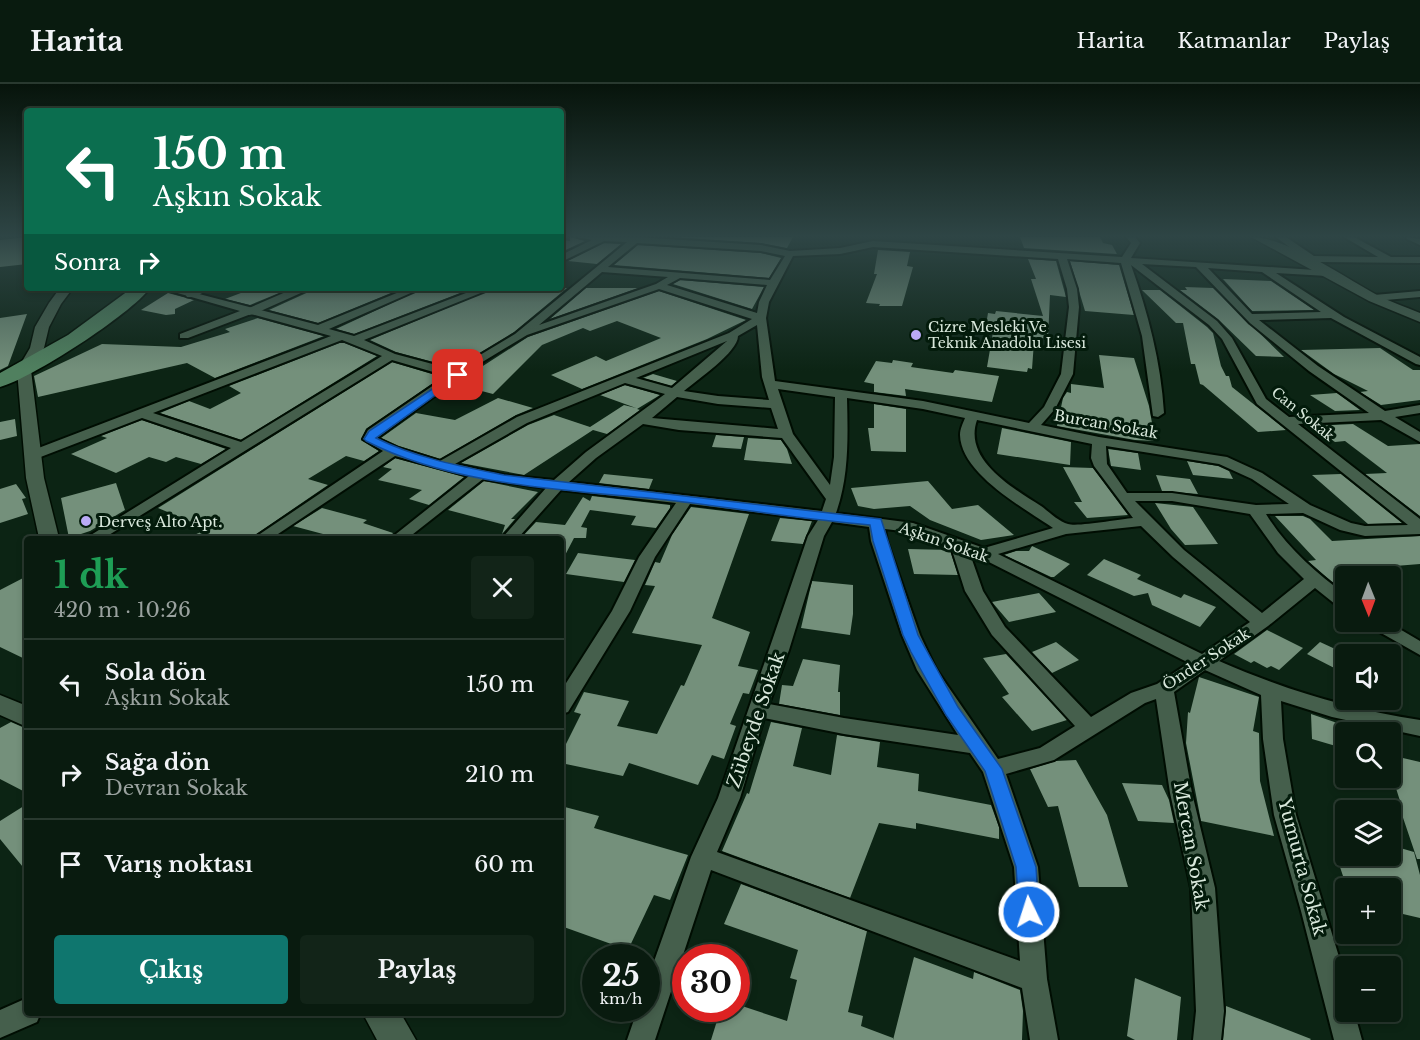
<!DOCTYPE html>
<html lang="tr">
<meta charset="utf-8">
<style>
body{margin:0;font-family:"Libre Baskerville",serif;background:#122418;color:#f1f3f6;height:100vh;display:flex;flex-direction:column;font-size:22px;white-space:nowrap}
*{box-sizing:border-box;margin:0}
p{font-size:20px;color:#99a19e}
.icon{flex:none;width:33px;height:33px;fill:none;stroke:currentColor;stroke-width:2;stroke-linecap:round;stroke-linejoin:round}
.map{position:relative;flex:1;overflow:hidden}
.details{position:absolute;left:24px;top:452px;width:540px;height:480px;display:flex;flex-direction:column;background:#091b0f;border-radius:6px;box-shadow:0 3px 9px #0003,0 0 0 2px #29392f}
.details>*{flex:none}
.banner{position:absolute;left:24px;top:24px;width:540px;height:183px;border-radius:6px;box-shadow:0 3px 9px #0003,0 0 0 2px #29392f;background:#0b6e4f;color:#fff;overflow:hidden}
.needle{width:39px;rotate:179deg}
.buttons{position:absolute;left:1335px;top:482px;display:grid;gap:12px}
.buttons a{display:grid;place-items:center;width:66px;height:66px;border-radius:6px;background:#091b0f;box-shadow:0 3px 9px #0003,0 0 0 2px #29392f;font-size:30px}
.speed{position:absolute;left:582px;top:860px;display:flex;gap:12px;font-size:30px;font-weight:700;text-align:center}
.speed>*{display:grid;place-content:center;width:78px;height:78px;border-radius:50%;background:#091b0f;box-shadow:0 3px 9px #0003,0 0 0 2px #29392f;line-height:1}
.speed small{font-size:15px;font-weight:400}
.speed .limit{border:9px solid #d22;background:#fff;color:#111}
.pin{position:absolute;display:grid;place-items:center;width:51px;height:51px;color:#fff;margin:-26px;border-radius:12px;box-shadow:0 3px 9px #0006}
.me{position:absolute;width:66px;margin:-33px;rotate:356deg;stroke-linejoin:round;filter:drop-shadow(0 0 4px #0008)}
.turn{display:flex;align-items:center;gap:21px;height:126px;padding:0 30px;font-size:27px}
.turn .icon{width:78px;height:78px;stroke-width:2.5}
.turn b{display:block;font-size:42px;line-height:51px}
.then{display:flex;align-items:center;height:57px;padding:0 30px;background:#0003;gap:12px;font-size:22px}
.round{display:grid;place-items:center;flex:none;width:63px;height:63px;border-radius:6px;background:#122418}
.overview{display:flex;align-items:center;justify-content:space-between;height:102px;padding:0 30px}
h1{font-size:36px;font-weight:700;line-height:45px;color:#1e9e55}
.action{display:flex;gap:12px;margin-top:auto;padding:12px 30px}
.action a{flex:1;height:69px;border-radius:6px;background:#0f766e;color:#fff;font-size:24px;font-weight:700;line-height:69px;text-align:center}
.action a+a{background:#122418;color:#f1f3f6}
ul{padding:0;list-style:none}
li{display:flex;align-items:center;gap:18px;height:90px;padding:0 30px;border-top:2px solid #29392f}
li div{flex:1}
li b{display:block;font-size:22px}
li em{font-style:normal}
header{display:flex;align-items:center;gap:36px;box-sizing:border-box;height:84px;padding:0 30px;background:#091b0f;border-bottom:2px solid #29392f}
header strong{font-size:28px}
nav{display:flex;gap:33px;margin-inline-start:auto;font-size:21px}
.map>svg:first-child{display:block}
.building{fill:#74907b}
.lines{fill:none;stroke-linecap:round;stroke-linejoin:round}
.minor-casing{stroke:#000d02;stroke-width:4}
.tertiary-casing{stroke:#000d02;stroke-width:3}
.primary-casing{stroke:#000d02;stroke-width:3}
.minor{fill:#455f4c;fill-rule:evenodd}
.tertiary{fill:#455f4c;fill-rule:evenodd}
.primary{fill:#50805f;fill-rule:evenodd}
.route{fill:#1a73e8;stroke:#114b97;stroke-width:1.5}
.poi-dot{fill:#baaaf6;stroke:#031b0b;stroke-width:2}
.labels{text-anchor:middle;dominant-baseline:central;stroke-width:6;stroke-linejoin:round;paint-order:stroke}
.far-poi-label{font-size:14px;fill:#d9e8dc;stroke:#031b0b;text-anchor:start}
.far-street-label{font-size:14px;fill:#d9e8dc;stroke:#031b0b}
.street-label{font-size:15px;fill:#d9e8dc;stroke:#031b0b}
.poi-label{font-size:15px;fill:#d9e8dc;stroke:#031b0b;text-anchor:start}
.near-street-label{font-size:18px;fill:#d9e8dc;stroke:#031b0b}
</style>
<header>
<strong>Harita</strong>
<nav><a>Harita</a><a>Katmanlar</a><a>Paylaş</a></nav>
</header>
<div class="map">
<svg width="1420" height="956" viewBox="0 0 1420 956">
<rect width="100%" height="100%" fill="#0c2414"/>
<path class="building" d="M27,153V180L0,183V156Z
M570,153L585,157L561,168V156L570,157Z
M670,153H793L787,164L761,159Z
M1020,153H1100L1103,159L1112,161L1117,170L1024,164Z
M604,159L621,160L597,180L568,177Z
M638,161L761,169L781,174L769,194L614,181Z
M878,166L910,168L907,182L913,183L902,222H879L880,220L866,219L877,190H874Z
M1028,175L1056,177L1066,213L1050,211L1048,255L1041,254L1040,259L1034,258L1032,285L1028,284L1027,288L987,283L993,248L985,247L988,229L995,230L996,227L1043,232L1031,195H1036Z
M1070,177L1119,181L1134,231L1085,227Z
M1223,195L1271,197L1314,226L1252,227Z
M680,196L764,203L752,225L673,200Z
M1185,203L1213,204L1284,273L1256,272L1218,235L1180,206H1187Z
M254,204L279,209L250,221L225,215Z
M325,204H403L318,239L269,226L313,206L325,209Z
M424,204H473L354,250L336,245Z
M495,204H567L514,248L455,284L396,268L370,256Z
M586,204H638L550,235Z
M1142,206H1160L1207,243L1213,249L1221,282L1226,292H1229L1232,303L1286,346L1258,348L1203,301L1200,300L1195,280H1191L1183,239H1176Z
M659,207L746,236L707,255L582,305L551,291L596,272L606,277L661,254L617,237L590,247L583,244L542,261L493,310L455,300L528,253Z
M168,209L194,216L175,225V230L166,231L141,226Z
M27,230L8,282L0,286V234Z
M258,234L324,252L215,294L187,279L38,313L34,292L102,260L181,263L230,248L225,245Z
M342,258L377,272L241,356L160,329L189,317L210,325L241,309L229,302Z
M1380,264L1413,286H1420V316L1381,321L1360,308L1368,307L1334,290L1301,266Z
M1099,271L1134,274L1149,322L1152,339H1155L1157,357L1135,356L1057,342L1063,314L1067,308L1071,309V300L1104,304Z
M893,276L913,279L911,283L953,289L955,286L999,292L992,318L905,305L906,312L874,308V300L864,298L876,277L892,279Z
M392,278L442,293L366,345L361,356L379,367L364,377L346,372L308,395L328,401L252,453L187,454L208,445L158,424Z
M653,290L677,297L671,302L643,294Z
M625,301L660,311L637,325L640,326L607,350L593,346L524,391L461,379L528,341L554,331L590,343L624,321L636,324L600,311Z
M1337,309L1360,326L1335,327L1310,311Z
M498,314L533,324L516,331L440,375L399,362L381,354L416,329L455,336Z
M874,320L906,325V368L871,367L868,344H874Z
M15,335L17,352L0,356V338Z
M142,336L226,365L201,380L176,373L166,378L149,373L116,389L71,370L107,354L101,352Z
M1353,340L1388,362L1420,360V432L1365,390L1387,389L1345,357L1335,358L1312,342Z
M1002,344L1071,358L1070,381L997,370Z
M716,351L744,353L741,365L712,363Z
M748,354L781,356L787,365L792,380L744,376Z
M1108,365L1138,369L1141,386L1111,382Z
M395,374L464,393L429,421L409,415L422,406L378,396L392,385L383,383Z
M1187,377L1218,382L1229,387L1233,395L1193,391Z
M1063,383L1093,384L1128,431L1087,434L1074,418H1082Z
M604,390L653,395L649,405L599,399Z
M1341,390L1402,439L1368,440L1312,391Z
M1156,391L1190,395L1198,410L1162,407Z
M484,397L538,408L511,435H515L502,450L505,441L448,426Z
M928,397L952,425L978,421L1014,451L981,456L930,436L910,422L874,425L858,422L851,404Z
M116,399L125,426L90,447L69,454L61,414Z
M16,400L26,414L22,415L28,430L0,439V405Z
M592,412L670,421V424L656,444L631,441L636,432L590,426L581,443L587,444L586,454H574L561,479V454H521L536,438L565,441L583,413L590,417Z
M1155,419L1193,423L1218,460L1185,461L1171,445Z
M691,423L749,430L712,534L750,548L738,582L758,586L749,610L743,609L730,640L736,642L724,675L712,671L698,701L629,679L623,692L561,679V670L581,630L574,628L584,608L629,617L617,642L657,650L681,601L684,602L702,561L632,549L655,502L645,501L655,478L660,479L672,451Z
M322,424L367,436L363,439L393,449L389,454H338L293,442Z
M1275,432H1303L1310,435L1332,457L1420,452V480L1358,485L1367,492H1346V496L1332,498L1308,477L1316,476Z
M780,434L812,437L803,460L771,457Z
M1032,462L1070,480L1054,493H1051L1004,471L1016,467H1029Z
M908,465L950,466L958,491L914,490Z
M578,469L635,476L624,498L566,490Z
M1104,475L1141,491L1137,495L1181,514L1184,510L1216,523L1200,543L1152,521L1148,509L1134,512L1087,491Z
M27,492V576L0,563V506Z
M812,497L853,501V530L850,551L801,544Z
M1039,509L1056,528L1009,538L992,518Z
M1267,546L1303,564L1279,586L1271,582L1267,584L1254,577L1251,579L1234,570Z
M1056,558L1079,576L1052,589L1032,568Z
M1320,558L1346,570V590L1307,570Z
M1006,570L1067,636L1032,647L1002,613L1009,610L983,574Z
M803,575L840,581L838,608H840V631L779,620L782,601L793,602Z
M1199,593L1259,613L1253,647L1259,649L1260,697L1274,752L1201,737L1186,659L1188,628L1190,629Z
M1311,630L1346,642V665L1312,655Z
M11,638L27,645V709L0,695V644Z
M771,638L802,644L793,682L831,691L837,651L880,658L877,683L919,690L918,707L991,721L999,743V755L916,739V745L879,739L850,814L722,767L747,709L749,710Z
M1390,671L1420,678V775H1417L1397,716L1400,717L1390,685Z
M1076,676L1107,731L1128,803H1079L1058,722L1048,723L1030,685L1056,677Z
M1122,699L1162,701L1169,716L1174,739L1138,737Z
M27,720V788L0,755V737Z
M561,722L599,732L594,744L688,771L670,816L654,811L628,866L561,842Z
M1390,761L1414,768L1420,791V834L1390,827V804H1347L1336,771H1390Z
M741,800L867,847L848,928L863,932L861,942L893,954V956H711L721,924H736V920L787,937L797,896L790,894L798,866L724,840Z
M914,873L973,895L974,888L1020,906L1023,927L1022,956H893Z
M1135,894L1181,913L1177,956H1135L1127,952Z
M1226,922L1311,955L1310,956H1223Z"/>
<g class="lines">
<defs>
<path id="minor" d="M578,153H635L761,161L790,167L840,164L873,157L1122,173L1131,159L1126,153H1135L1140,159L1131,174L1330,187L1332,189L1327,192L1276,189L1344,233L1420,273V281L1416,280L1331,234L1259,236L1318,282L1385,327L1420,321V329L1395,333L1420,348V358L1381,336L1298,340L1420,435V450L1365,452L1340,446L1303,429L1266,430C1286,463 1315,488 1346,511V525L1340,524L1315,504L1268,542L1219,577C1286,606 1347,625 1420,636V652L1332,633L1281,617L1283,655L1296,731L1346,896V927H1354L1362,956H1334L1301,827L1274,731L1263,655L1261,611L1205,586L1174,608L1192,709L1215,804L1224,927L1221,956H1193L1196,927L1191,804L1170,709L1156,615L1145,619L1054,676L1006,690L1038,783L1047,895L1058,956H1030L1022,904L711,786L655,956H627L638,924H646V900L691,773L718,714L808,452L818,436L690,420L655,473L630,527L568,628L561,630V607L612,527L639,473L676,419L561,406L518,454H502L546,404L483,395L408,454H391L469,392L395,372L272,454H254L383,367L363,355L368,346L447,292L392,276L104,454H86L231,364L142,334L38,374H28L26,371L28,368L331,252L251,230L188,254H180V250L240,227L160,204H176L318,241L409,204H422L329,245L354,252L479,204H493L364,256L395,270L455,286L515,250L627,158L604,157L561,178V171L592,156ZM637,159L761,167L785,172L770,196L608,183ZM873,163L1058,175L1067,205L1069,223L1061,290L1044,323L1029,339L923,317L775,297L766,234L769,218L793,172L840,170ZM1067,175L1121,179L1142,252L1153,332L1158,333L1164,329C1161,278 1148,229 1131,181L1209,241L1222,255L1257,320L1408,441L1365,442L1351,439L1310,421L1262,389L1227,373L1099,353L1041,341L1055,325L1073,290L1079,223L1077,205ZM1142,180L1196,183L1250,239L1309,287L1369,329L1289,333L1266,315L1232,254L1217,237ZM1208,184L1262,188L1321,228L1252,230ZM602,188L668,193L656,200L539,241ZM680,194L767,201L759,218L757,229L667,201ZM659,205L752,235L729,249L517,333L440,377L398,364L377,354L479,280L527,251ZM757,241L762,293L769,316L718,312L684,307C697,296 738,268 738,252ZM342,256L382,272L241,358L153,329ZM727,257L672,304L636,294ZM625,299L665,310L586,368L554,396L504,391L455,380L527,339ZM778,305L835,313L834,373L830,401L793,350ZM677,313L718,320L771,324L778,345L652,334ZM847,314L923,325L965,334C963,339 960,345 960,351C961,390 1024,424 1053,444L984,464L913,439L836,429C849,392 848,354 847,314ZM977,336L1092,360L1091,374L1094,382L1133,434C1120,435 1078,443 1068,440C1059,438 1048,427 1041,422C1013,404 963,376 977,336ZM643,340L679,346L782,354L826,415L822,427L569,398L596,374ZM1106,362L1219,380L1252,395L1289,420L1256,421L1172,409H1127L1107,380ZM1135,417H1172L1250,430L1278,469L1304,495L1262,529L1184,466ZM832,438L869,443L871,457L902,551L917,586L958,651L844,634L769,620L789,566L824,452ZM1141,442L1173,473L1250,538L1202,570L998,470L1066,450ZM885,445L910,448L951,463L965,507L992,551L1075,642L1040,664L998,675L936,585L920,551L887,457ZM970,470L977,472L1189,579L1157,600L1131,609L1091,633L1005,543L983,507ZM764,634L844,650L970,669L983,688L1014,783L1020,877L717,768L740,714Z
M1276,153H1286L1314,172L1378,173L1344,153H1354L1391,173H1420V179L1319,178L1323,182L1318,185Z
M1406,153L1420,155V161L1407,155Z
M1420,207V213L1374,217L1369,214L1374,211Z
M1364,537H1386L1420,557V571L1367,541Z
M27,914V928H41L37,938L0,954V926Z"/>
<path id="tertiary" d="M1251,153C1287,153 1344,193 1377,211C1391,218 1406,223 1420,229V238L1369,217Z
M60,204H73L61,220L49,243L44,264L31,286L44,394L59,454H39L26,394L17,286L30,264L35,243L49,219Z
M194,204H211L195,213H187L185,210Z
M295,204H312L254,230L249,231L242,227Z
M0,611L27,622V643L0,631Z
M362,928H400L416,956H377Z"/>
<path id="primary" d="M132,204H150C131,230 31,295 0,303V289L68,251Z"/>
</defs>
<use href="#minor" class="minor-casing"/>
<use href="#tertiary" class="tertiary-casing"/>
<use href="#primary" class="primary-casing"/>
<use href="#minor" class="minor"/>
<use href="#tertiary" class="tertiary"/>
<use href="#primary" class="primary"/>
</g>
<linearGradient id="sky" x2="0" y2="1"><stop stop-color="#07140b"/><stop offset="0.53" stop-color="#2e4545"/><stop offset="1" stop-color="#2e4545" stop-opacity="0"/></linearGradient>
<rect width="1420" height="287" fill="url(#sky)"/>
<path class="route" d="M458,288L463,291L461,293L376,354C416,374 460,382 504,391L881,435L918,551L958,623L1002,685L1036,783L1039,828L1036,835L1029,838L1022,835L1019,828L1016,783L985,687L946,631L911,568L903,551L873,457L870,441C805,436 741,425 676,417C575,406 457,404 366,357L364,355L369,347Z"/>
<g class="poi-dot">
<circle cx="916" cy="251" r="6"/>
<circle cx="86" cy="437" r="6"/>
</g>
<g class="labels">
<g class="far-poi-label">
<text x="928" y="243">Cizre Mesleki Ve<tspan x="928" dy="16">Teknik Anadolu Lisesi</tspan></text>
</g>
<g class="far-street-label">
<text transform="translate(1303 330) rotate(39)">Can Sokak</text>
</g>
<g class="street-label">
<text transform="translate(1106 340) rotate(10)">Burcan Sokak</text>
<text transform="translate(944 458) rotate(19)">Aşkın Sokak</text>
<text transform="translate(1206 575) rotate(-33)">Önder Sokak</text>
</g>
<g class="poi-label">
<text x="98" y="437">Derveş Alto Apt.</text>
</g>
<g class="near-street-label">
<text transform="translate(756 636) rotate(-71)">Zübeyde Sokak</text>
<text transform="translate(1191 762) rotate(80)">Mercan Sokak</text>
<text transform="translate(1302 783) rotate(75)">Yumurta Sokak</text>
</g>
</g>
</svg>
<div class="buttons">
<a><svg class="needle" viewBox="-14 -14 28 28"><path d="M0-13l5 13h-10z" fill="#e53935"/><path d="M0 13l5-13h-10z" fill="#99a19e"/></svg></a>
<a><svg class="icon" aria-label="sound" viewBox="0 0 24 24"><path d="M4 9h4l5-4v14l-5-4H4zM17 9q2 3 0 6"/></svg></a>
<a><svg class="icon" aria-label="search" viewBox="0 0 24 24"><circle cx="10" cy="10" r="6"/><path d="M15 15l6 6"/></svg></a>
<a><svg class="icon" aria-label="layers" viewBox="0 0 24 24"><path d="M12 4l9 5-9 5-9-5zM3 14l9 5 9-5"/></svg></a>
<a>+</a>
<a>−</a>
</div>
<div class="speed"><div>25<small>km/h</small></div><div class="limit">30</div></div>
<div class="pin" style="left:458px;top:291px;background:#d93025"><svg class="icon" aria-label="arrive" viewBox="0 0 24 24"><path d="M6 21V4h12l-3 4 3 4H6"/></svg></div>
<svg class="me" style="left:1029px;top:828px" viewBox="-20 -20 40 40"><circle r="17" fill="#1a73e8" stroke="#fff" stroke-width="3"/><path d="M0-11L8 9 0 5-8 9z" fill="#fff"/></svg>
<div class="banner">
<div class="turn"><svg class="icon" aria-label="left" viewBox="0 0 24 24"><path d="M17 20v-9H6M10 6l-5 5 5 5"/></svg><div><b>150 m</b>Aşkın Sokak</div></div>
<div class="then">Sonra<svg class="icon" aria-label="right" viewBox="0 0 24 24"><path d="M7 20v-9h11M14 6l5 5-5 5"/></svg></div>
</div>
<section class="details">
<div class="overview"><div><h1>1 dk</h1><p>420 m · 10:26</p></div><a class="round"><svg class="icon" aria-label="close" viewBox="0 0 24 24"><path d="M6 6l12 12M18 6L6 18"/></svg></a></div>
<ul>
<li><svg class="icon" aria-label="left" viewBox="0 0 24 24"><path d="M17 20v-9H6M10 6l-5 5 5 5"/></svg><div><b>Sola dön</b><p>Aşkın Sokak</p></div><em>150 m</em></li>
<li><svg class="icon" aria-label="right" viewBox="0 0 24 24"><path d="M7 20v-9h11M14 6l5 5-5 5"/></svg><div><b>Sağa dön</b><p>Devran Sokak</p></div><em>210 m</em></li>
<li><svg class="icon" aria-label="arrive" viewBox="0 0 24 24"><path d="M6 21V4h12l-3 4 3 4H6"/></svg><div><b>Varış noktası</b></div><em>60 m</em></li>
</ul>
<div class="action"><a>Çıkış</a><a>Paylaş</a></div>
</section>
</div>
